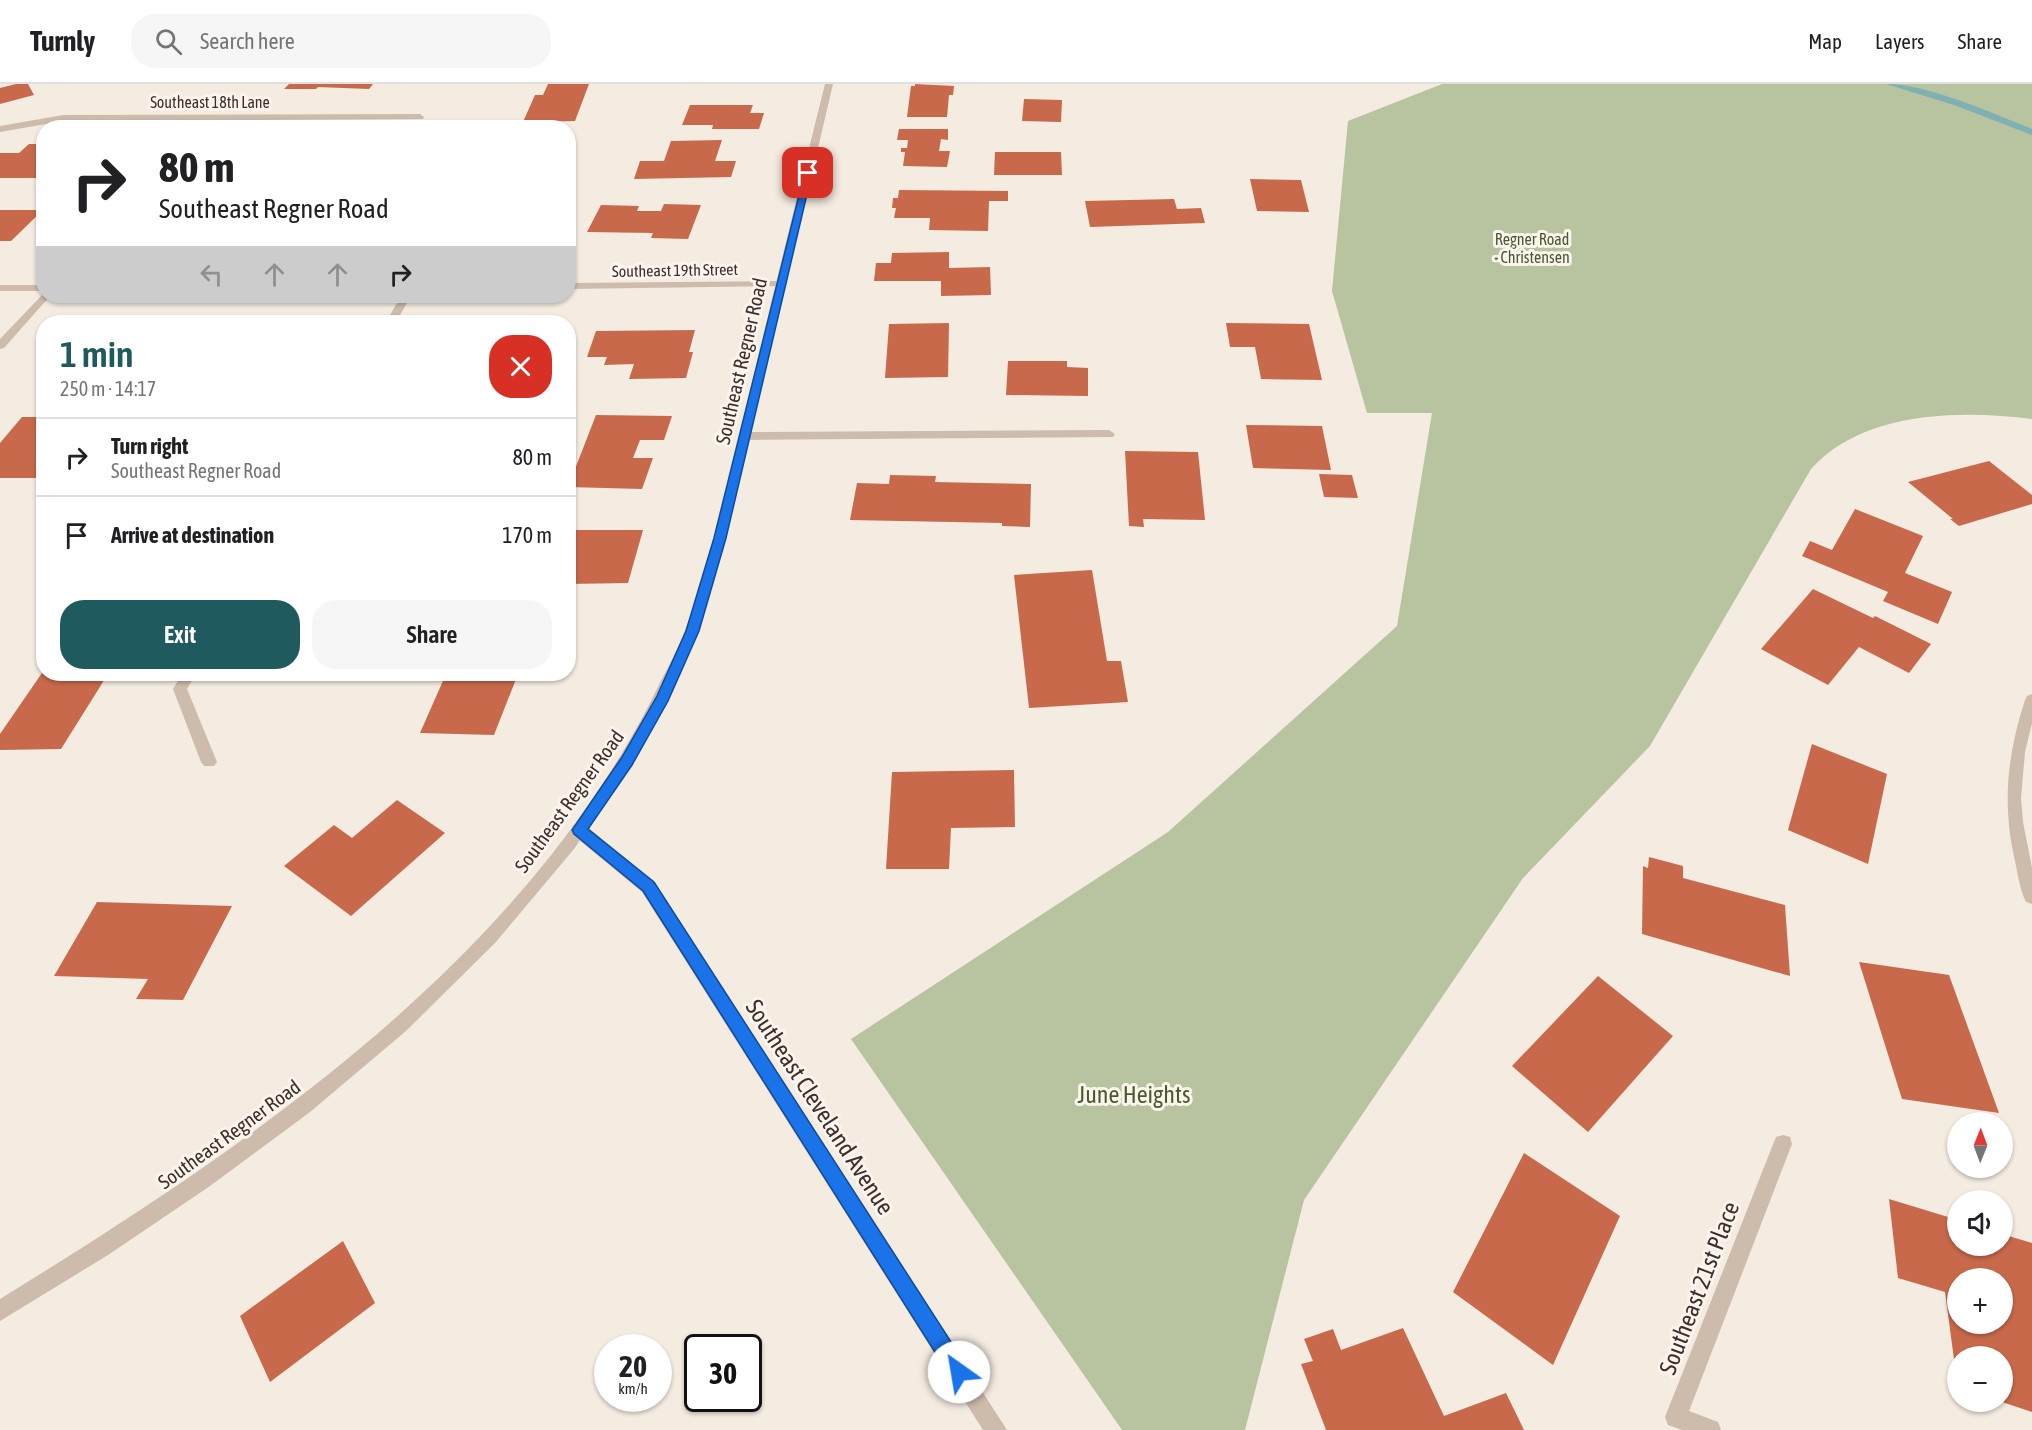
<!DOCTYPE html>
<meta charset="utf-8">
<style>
body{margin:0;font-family:"Asap Condensed",sans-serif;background:#f6f6f6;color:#202124;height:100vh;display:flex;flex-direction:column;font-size:22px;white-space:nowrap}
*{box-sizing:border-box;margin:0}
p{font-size:20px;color:#757577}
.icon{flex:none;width:33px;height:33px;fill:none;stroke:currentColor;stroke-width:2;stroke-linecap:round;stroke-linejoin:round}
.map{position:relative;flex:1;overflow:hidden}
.details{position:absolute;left:36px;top:231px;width:540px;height:366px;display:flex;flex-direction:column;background:#fff;border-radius:24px;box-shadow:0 2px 4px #0004}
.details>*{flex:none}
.guide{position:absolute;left:36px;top:36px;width:540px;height:183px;border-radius:24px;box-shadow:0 2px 4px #0004;background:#fff;color:#202124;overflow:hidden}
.needle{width:39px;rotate:1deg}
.controls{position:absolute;left:1947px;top:1028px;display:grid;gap:12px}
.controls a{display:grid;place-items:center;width:66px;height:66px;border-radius:50%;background:#fff;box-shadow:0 2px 4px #0004;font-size:30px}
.speed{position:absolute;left:594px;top:1250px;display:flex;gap:12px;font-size:30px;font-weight:700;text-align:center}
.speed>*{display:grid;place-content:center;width:78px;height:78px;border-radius:50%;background:#fff;box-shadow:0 2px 4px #0004;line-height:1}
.speed small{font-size:15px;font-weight:400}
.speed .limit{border:3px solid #111;border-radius:9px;background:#fff;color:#111}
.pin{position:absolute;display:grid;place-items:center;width:51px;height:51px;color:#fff;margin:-26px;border-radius:12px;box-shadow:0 3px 9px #0006}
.me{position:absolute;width:66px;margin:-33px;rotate:328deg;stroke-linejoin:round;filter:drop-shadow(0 0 4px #0008)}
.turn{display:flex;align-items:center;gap:21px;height:126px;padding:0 24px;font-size:27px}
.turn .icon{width:78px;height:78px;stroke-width:2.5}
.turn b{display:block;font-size:42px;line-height:51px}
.lanes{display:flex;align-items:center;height:57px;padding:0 24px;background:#0003;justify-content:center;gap:30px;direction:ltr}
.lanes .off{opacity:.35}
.round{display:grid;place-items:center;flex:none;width:63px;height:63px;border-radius:24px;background:#f6f6f6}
.head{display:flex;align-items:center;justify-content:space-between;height:102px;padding:0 24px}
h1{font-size:36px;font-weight:600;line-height:45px;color:#1f5a5e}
.button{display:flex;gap:12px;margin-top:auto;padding:12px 24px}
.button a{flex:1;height:69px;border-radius:24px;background:#1f5a5e;color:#fff;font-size:24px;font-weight:600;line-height:69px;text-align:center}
.button a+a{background:#f6f6f6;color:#202124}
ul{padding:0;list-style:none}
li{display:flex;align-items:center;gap:18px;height:78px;padding:0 24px;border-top:2px solid #e0e0e0}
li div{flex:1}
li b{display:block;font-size:22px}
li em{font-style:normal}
header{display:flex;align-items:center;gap:36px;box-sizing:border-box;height:84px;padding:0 30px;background:#fff;border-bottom:2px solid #e0e0e0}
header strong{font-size:28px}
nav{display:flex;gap:33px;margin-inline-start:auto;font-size:21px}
.search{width:420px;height:54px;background:#f6f6f6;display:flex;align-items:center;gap:15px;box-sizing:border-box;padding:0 21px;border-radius:24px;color:#757577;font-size:22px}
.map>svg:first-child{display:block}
.green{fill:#b8c4a0}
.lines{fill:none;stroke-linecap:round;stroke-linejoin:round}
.stream{fill:#7fb0b2;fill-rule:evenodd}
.building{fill:#c8694b;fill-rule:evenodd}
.service{fill:#cdbbac;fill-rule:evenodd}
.minor{fill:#cdbbac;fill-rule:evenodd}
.tertiary{fill:#cdbbac;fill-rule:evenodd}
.route{fill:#1a73e8;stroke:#114b97;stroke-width:1.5}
.labels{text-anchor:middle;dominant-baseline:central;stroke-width:6;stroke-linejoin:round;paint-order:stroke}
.far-street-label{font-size:16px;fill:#3b302b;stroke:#fbf5ee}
.far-park-label{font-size:16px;fill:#4a5a2e;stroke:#fbf5ee}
.street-label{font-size:20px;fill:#3b302b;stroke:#fbf5ee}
.near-park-label{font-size:24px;fill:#4a5a2e;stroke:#fbf5ee}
.near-street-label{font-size:24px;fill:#3b302b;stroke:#fbf5ee}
</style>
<header>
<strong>Turnly</strong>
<div class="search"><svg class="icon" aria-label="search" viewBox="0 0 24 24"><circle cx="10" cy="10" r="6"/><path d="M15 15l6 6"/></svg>Search here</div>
<nav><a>Map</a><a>Layers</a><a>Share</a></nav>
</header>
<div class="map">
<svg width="2032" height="1346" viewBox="0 0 2032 1346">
<rect width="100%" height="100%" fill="#f4ebe1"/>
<path class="green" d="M1442,0H2032V335C1960,326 1863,327 1811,385L1650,662L1523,794L1304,1116L1245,1346H1122L851,955L1168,748L1397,542L1432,329H1367L1332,207L1348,37Z"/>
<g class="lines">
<path class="stream" d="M1886,0C1928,0 1992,29 2032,45V51L1954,21Z"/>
</g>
<path class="building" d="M16,0H28L34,11L0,20V4Z
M289,0H373L369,5L318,3L316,5H284Z
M548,0H589L575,37L523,38L535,11H543Z
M915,0L954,2L953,11H949L947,33H907L911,2H915Z
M1024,15L1062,16L1061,38L1022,37Z
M690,21H753L750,29H764L759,45H712L713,41H682Z
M899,45H948V56L941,55L939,67H950L947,83L903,82L905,68H901V64H907L908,56H897Z
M722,56L715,77H736L731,93L634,95L640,77H664L671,57Z
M29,60H44V87L36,94H0V69H19Z
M995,68H1061L1062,91H994Z
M1250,95L1301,96L1309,128L1257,127Z
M899,106L1008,107V117H989L988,147L929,146L930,134H894L896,124H892L893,114H898Z
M1174,115L1177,125L1201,124L1205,139L1090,143L1085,117Z
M664,120L701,121L688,155L651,154L653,149L587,148L601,121L639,122L637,127H661Z
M0,126H43L11,157H0Z
M949,168V184L990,183L991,211L941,212V197H874L876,179H891L892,169Z
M949,239L948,293L885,294L889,240Z
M1226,239L1309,240L1322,296L1261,295L1255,263H1230Z
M695,246L689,268H693L686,294L629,295L634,280L604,281L607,273H587L596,247Z
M1008,277H1067V283L1088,284V312L1006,311Z
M596,331L672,332L664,356H640L633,374H653L642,405L568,403Z
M22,333H44V387L38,394H0V359Z
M1246,341L1322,342L1331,386L1253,384Z
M1125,367L1198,368L1205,436L1143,435L1144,443L1129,442Z
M1989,377L2032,411V420L1959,442L1950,435H1953L1908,398Z
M1319,390L1352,391L1358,414L1324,413Z
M890,391L936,392L935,398L1031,400L1030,443L1002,442V439L850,436L857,399L889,400Z
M1855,425L1923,452L1905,489L1952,508L1938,540L1883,517L1888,508L1802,472L1810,457L1832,466Z
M568,446H643L628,499L568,500Z
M1092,486L1107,577H1121L1128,618L1029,624L1014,491Z
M1813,505L1873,534L1875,532L1931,560L1909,589L1859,563L1828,601L1761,565Z
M44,586V590H108L61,665L0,666V650Z
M446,590H518L494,651L420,649Z
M1812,660L1887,690L1868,780L1788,746Z
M1014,686L1015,743L951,744L949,785H886L892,688Z
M397,716L445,749L351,832L284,782L334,741L352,754Z
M1649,773L1683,782V794L1785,821L1790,892L1642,850L1643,782L1648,784Z
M97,818L232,822L183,916L136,915L148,895L54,892Z
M1859,878L1949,891L1999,1029L1902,1015Z
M1598,892L1673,952L1588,1048L1512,982Z
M1524,1069L1620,1132L1553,1281L1453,1208Z
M1889,1115L1958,1136V1161H2002V1150L2032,1159V1328L2002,1318V1272H1958L1956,1290L1945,1208L1898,1194ZM1958,1194H2002V1239H1958Z
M343,1157L375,1219L270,1298L240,1232Z
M1403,1244L1444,1332L1506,1309L1524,1346H1326L1301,1280L1313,1277L1304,1255L1333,1245L1341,1266Z"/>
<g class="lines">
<path class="service" d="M1109,346L1115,350L1113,353L745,356L739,352L745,348Z"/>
<path class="minor" d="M420,30L424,33L423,35L63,37L0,48V42L63,31Z
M781,197L786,200L785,202L568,205V199Z
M0,201H44V207H0Z
M44,209V212H50L4,264L0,265V255Z
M401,212H411L396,238H386Z
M182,590H196L187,605L217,678L214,682H204L201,678L173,605Z
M2032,610V639L2025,668L2021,714L2023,738L2032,784V820L2026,818C2020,806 2018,791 2015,777C2002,721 2007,671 2025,616L2027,612Z
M579,739L585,741L654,798L1007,1346H983L642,808L573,751L571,746L573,741Z
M1783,1051L1790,1053L1792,1060L1689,1327L1718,1338L1721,1346H1682L1668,1341L1665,1333L1776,1053Z"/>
<path class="tertiary" d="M825,0H833L736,413L702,537L642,664L574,765L495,859L406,947L310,1028L210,1102L108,1171L0,1237V1215C250,1061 520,879 655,609C665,588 677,568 685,546C713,477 729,395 746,323C772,215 798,108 825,0Z"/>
</g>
<path class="route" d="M805,87L812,89L726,454L699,547L668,617L632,681L588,745L654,798L966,1281L969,1288L966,1295L959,1298L952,1295L643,807L574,750L572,746L622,673L657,612L686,547L714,454Z"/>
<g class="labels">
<g class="far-street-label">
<text x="210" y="18">Southeast 18th Lane</text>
<text transform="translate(675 186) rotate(-1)">Southeast 19th Street</text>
</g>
<g class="far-park-label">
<text x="1532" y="155">Regner Road<tspan x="1532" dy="18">- Christensen</tspan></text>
</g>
<g class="street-label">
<text transform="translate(741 277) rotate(-77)">Southeast Regner Road</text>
<text transform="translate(569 717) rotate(-54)">Southeast Regner Road</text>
<text transform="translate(229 1050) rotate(-36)">Southeast Regner Road</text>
</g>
<g class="near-park-label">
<text x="1134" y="1010">June Heights</text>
</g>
<g class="near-street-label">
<text transform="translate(820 1023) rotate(57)">Southeast Cleveland Avenue</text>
<text transform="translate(1699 1204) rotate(-69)">Southeast 21st Place</text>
</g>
</g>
</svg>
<div class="controls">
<a><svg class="needle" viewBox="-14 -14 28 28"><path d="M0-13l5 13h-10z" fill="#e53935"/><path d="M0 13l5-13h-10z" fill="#757577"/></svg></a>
<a><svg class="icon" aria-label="sound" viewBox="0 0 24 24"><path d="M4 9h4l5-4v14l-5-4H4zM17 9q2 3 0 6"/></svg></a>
<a>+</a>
<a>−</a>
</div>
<div class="speed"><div>20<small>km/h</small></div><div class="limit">30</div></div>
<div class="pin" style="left:808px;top:89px;background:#d93025"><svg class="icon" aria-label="arrive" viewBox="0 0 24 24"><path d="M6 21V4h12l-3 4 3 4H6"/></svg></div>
<svg class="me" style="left:959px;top:1288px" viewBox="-20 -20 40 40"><circle r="19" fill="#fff"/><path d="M0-13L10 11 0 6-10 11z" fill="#1a73e8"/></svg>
<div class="guide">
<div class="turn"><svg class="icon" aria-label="right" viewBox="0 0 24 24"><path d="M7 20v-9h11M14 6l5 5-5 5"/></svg><div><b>80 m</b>Southeast Regner Road</div></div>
<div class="lanes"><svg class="icon off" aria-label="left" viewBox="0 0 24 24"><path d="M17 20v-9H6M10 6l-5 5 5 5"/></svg><svg class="icon off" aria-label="ahead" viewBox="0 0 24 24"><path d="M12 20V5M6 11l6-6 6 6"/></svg><svg class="icon off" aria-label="ahead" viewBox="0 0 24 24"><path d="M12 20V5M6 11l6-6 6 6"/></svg><svg class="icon" aria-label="right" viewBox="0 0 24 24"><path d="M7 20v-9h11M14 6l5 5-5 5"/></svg></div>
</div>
<section class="details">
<div class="head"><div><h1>1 min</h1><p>250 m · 14:17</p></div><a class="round" style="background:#d93025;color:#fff"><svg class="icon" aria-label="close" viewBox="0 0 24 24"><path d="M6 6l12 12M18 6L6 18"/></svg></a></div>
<ul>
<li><svg class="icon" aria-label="right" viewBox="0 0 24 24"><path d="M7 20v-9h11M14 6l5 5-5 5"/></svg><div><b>Turn right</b><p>Southeast Regner Road</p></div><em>80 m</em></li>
<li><svg class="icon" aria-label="arrive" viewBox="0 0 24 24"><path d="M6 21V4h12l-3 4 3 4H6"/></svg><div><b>Arrive at destination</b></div><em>170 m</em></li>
</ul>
<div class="button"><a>Exit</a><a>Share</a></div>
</section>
</div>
